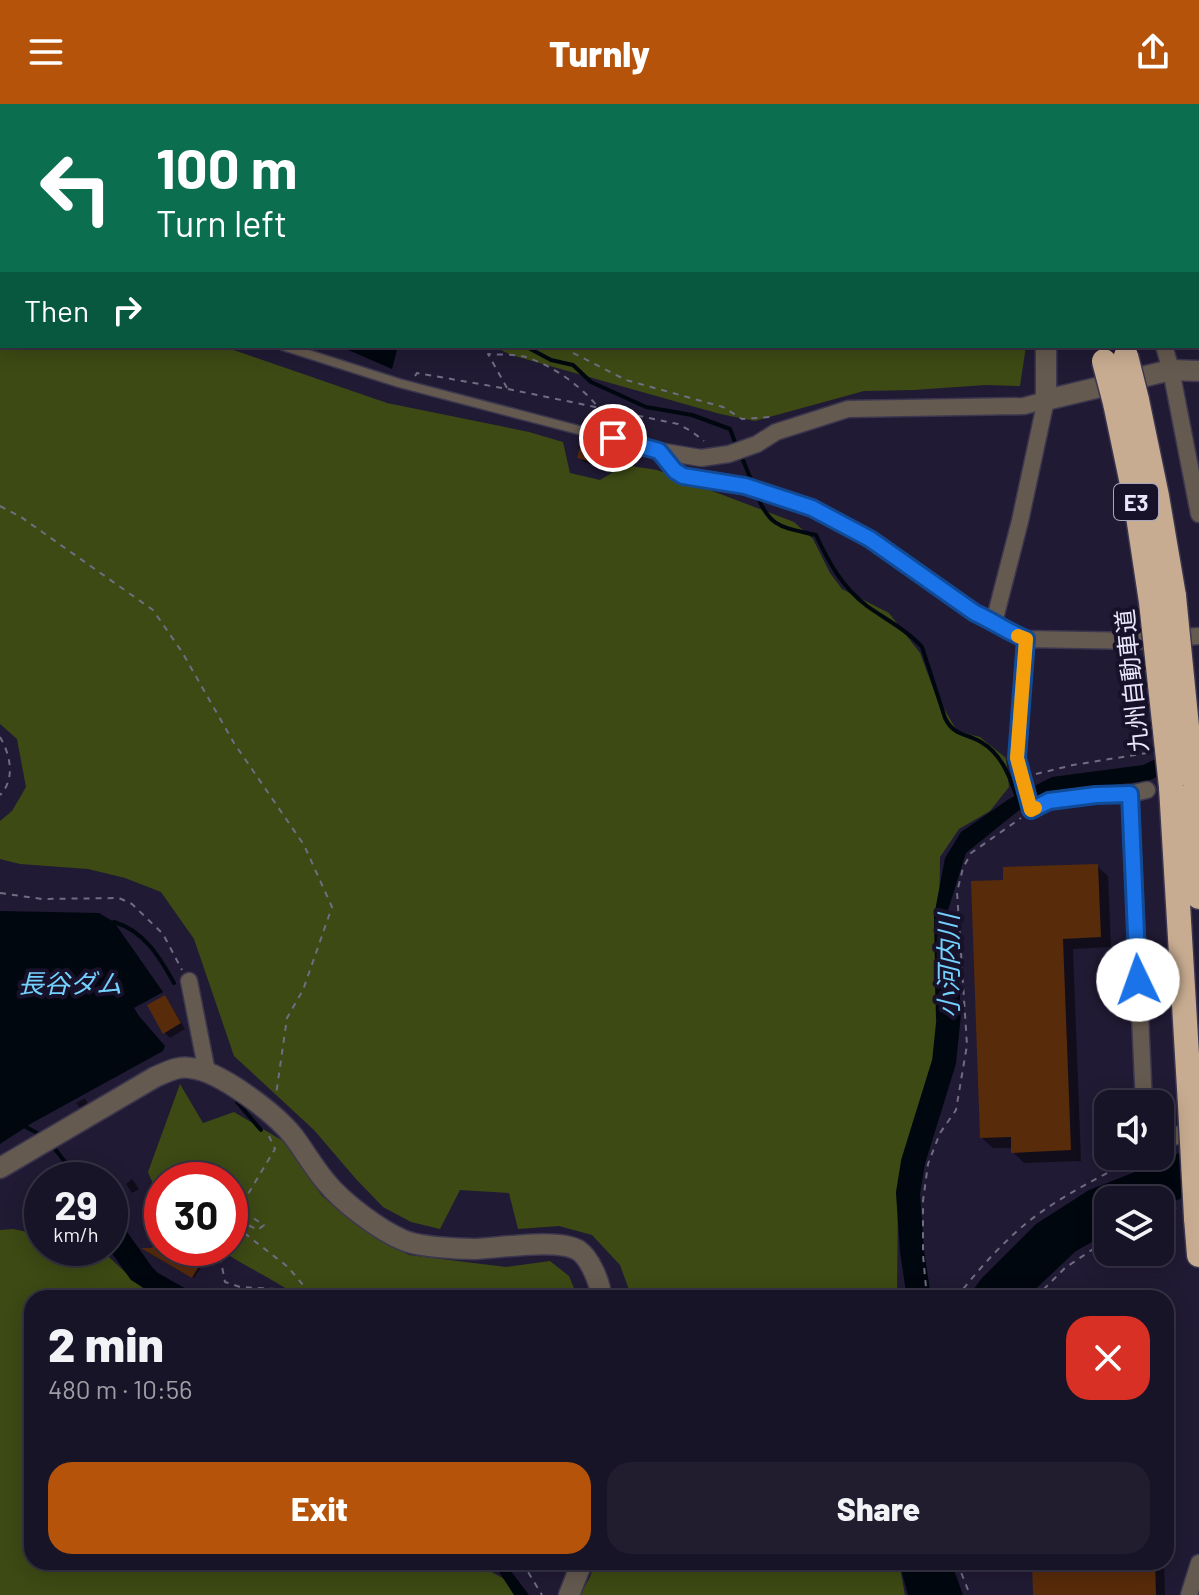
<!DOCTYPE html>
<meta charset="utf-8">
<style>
body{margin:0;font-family:Barlow,"Noto Sans JP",sans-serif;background:#211d2f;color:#f1f3f6;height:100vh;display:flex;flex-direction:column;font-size:30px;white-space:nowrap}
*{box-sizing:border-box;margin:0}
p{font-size:26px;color:#9f9ea7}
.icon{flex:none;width:44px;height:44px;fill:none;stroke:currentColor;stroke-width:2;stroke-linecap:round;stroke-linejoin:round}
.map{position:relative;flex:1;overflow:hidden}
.drawer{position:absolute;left:24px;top:1186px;width:1150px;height:280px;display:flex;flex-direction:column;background:#181427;border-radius:24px;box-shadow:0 4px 20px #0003,0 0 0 2px #363344}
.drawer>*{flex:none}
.banner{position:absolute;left:0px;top:0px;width:1200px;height:244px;box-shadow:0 4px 20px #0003,0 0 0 2px #363344;background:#0b6e4f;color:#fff;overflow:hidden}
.controls{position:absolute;left:1094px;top:986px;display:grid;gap:16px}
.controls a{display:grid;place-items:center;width:80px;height:80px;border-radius:16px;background:#181427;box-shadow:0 4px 20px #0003,0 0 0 2px #363344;font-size:40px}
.speed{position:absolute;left:24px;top:1058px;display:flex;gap:16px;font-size:40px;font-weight:700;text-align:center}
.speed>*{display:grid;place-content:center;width:104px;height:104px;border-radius:50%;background:#181427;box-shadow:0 4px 20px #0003,0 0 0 2px #363344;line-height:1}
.speed small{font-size:20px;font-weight:400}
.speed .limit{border:12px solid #d22;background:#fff;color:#111}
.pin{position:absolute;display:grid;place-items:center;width:68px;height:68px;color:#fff;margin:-34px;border:4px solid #fff;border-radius:50%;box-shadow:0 2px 8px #0007}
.me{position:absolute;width:88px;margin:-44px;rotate:357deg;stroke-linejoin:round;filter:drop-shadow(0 0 6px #0008)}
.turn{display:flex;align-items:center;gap:28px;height:168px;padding:0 24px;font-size:36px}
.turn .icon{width:104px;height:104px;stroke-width:2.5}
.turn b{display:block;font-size:56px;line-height:68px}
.then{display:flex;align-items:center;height:76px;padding:0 24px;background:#0003;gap:16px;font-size:30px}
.round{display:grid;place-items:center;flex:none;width:84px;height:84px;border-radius:24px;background:#211d2f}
.summary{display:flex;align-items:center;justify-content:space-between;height:136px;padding:0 24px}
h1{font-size:48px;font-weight:800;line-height:60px}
.primary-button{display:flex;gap:16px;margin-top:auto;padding:16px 24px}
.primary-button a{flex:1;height:92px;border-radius:24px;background:#b45309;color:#fff;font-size:32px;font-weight:800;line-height:92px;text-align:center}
.primary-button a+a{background:#211d2f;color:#f1f3f6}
header{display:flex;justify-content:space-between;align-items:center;height:104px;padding:0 24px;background:#b45309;color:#fff;font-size:36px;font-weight:800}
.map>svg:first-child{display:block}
.forest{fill:#3d4a14}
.water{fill:#00070f}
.shadow{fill:#0007}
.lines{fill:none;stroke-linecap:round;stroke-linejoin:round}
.stream{stroke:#00070f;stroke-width:4}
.river{stroke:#00070f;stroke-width:24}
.building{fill:#582b0b}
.service-casing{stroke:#3c374f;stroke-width:11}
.minor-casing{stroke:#3c374f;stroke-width:19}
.tertiary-casing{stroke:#3c374f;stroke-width:23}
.motorway-casing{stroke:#3c374f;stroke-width:27}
.path{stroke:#716c83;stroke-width:2;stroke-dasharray:6 6;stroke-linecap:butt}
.service{stroke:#655a4f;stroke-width:8}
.minor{stroke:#655a4f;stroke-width:16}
.tertiary{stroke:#655a4f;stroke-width:20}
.motorway{stroke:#c8ac91;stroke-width:24}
.motorway-bridge-casing{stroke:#3c374f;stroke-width:27;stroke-linecap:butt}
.motorway-bridge{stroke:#c8ac91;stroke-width:24}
.route-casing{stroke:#114b97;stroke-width:20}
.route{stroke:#1a73e8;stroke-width:14}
.slow{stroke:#f59e0b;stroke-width:14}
.labels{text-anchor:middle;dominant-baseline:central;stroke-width:8;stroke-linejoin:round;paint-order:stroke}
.shield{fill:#17112a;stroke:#a9a6ba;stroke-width:2}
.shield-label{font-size:22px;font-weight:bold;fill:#e8e6f8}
.street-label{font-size:24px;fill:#e8e6f8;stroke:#17112a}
.water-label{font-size:26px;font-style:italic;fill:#73d1fd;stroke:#17112a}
</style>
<header><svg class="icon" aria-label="menu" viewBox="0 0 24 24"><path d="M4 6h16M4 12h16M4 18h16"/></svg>Turnly<svg class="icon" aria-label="share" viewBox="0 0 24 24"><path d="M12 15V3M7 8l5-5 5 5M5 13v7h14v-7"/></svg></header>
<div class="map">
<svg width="1199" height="1491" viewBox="0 0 1199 1491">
<rect width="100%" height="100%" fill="#201a34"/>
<path class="forest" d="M541,0H947L949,2H541Z
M0,162L2,163V242H222L387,299L529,328L563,338L570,369L600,376L625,361L657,366L794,418L813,435L830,469L842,485L889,509L920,549L935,589L957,627L980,633L1006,654L1009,683L990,707L959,725L940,753L939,831L942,912L927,986L911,1028L898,1084L897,1194H632L620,1161L592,1131L559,1122L518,1125L509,1089L460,1086L440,1125L411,1118L383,1103L356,1075L314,1026L234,952L194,835L161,788L125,774L88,765L20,760L0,755V717L12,707L26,683L17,635L0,620Z
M493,242H1026L1020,282L986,281L914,286L864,287L755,317L720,310L511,251Z
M180,980L203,1019L234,1008L285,1038L322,1092L360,1123L409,1151L506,1163L550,1157L569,1172L578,1194H300C274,1175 245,1163 218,1144H230V1076H162V1101L148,1068Z
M13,1125L42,1131V1144H99L149,1190L165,1194H32V1458H473L525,1486L523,1491H0V1126Z
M595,1458H899L905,1491H580L590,1473Z"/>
<path class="water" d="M339,242H398L392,265Z
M1199,635V654L1148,677L1055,687L1018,707L966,749L948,806L957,906L936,916L934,812L945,754L961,728L1009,695L1052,673L1143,661Z
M0,807L99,809L114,818L163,888L134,904L139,912L165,942L163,947L32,1019L0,1040Z
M1199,1040V1086L1160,1104V1096H1108V1129L1076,1147L1026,1194H967L982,1174L1036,1120L1089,1086L1153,1061Z
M110,1104L152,1163L158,1169L202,1194H163L147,1186L131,1176L108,1144H110Z
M489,1458H504L529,1491H514L499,1468Z
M899,1458H951L963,1491H908Z"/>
<path class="shadow" d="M597,350L602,355L600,363L584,358L579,353Z
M1097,762L1108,772L1111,843L1073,845L1081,1057L1024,1059L1013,1048V1044H993L982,1034L1005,778Z
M165,893L169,898L185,925L170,934L165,929Z
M85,994L88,1000L80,1004L76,999Z
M132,1075L139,1085L132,1089L126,1080Z
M162,1133V1144H180L204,1159L194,1174L154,1150Z
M1034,1458H1164L1165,1491H1035Z"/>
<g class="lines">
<path class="stream" d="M525,242L551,256L573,261L591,278L646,303L692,311L730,325L736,341
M740,349L752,378
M756,390C771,425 782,423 816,431C829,459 842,483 867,502C885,515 907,526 922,543L945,614C954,632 965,629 981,638C1002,650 1011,675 1018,697
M114,818C144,827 159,852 174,879
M237,998L261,1026
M24,1022L41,1031
M55,1045L79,1076"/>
<path class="river" d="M919,1194L912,1147L908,1089L913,1058L944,958L949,910L947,879"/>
</g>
<path class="building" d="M580,343L598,349L595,359L577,354Z
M1098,760L1101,833L1063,835L1071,1046L1011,1049V1033L980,1034L971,777L1003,776V763Z
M165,891L181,919L163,930L147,901Z
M162,1127V1144H184L203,1155L192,1174L141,1144H152Z
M1032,1458H1155L1156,1491H1033Z"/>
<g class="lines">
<defs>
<path id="service" d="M283,242L399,279L594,330"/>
<path id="minor" d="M990,0V2
M1126,2V0
M1164,242L1171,266L1199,410
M594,330L659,347L701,354L729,350L757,340L776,328L848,305L1024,302L1046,296L1020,417L994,518
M659,347L675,367L683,372L745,382L812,404L870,435L975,509C993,517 1008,528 1026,535L1138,537L1199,532
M1026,535L1017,654L1031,706L1049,697L1096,691L1130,690L1147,686
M1130,690L1144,1000
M189,877L207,968
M1160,1035L1166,1036L1198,1023
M1189,1491L1199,1459"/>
<path id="tertiary" d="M175,0L181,2
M503,0L505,2
M965,0L967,2
M1046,242V296L1171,266L1199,267
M0,1064L155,973C167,968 177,962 190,964C219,966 276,1010 294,1033C305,1048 314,1064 326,1078C342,1098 379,1126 403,1136C418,1143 458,1145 475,1145C500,1144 557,1134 578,1146C590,1154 601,1180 601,1194
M569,1491L582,1458"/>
<path id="motorway" d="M1016,0V2
M1040,0L1041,2
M1137,296L1157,392L1174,492
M1115,299L1136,399L1151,498
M1192,673L1199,793
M1171,683L1190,1001
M1196,1114L1199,1151"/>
</defs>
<use href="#service" class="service-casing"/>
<use href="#minor" class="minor-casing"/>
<use href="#tertiary" class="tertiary-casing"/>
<use href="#motorway" class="motorway-casing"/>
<path class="path" d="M1198,120H1199
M573,249L626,276L723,303L742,315L770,313
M415,272L417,269L508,285L678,320L691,327L704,337
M507,284L488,250C500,251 515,250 526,253C553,262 580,281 598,303
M0,402L21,413L153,506L182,548L234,639L304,741L332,803L303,886L287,914L276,991
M0,633C10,650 16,675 0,691
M1036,670L1073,661L1147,649
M0,789L42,795L119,794L132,800L163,830L182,866
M269,1032L275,1045L245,1095L247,1110L264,1121L258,1126L233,1113L230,1118L288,1163L314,1194
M157,1104L162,1108
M1160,1111L1176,1104
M213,1144L219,1147L225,1178L240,1183L276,1185L297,1194
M927,1194L923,1151V1097L928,1060L940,1029L956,1006L967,941L957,788L963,764L971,749L1021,714
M956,1194C974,1171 994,1148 1015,1129C1051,1096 1097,1075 1139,1052
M1035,1194L1065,1164L1108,1135
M522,1458L542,1491
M957,1458L970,1491"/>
<use href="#service" class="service"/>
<use href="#minor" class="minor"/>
<use href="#tertiary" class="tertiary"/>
<use href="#motorway" class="motorway"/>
<defs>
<path id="motorway-bridge" d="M1126,252L1137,296
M1104,257L1115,299
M1174,492L1192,673
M1151,498L1171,683
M1190,1001L1196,1114"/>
</defs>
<use href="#motorway-bridge" class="motorway-bridge-casing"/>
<use href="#motorway-bridge" class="motorway-bridge"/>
</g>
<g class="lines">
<defs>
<path id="route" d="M613,334L659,347L675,367L683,372L745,382L812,404L870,435L975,509C993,517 1008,528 1026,535L1017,654L1031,706L1049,697L1096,691L1130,690L1138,876"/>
</defs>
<use href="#route" class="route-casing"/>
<use href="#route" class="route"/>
<path class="slow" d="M1018,532L1026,535L1017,654L1031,706L1035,704"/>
</g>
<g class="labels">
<rect class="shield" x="1114" y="380" width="44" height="36" rx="6"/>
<g class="shield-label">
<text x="1136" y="398">E3</text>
</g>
<g class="street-label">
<text transform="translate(1131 577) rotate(-96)">九州自動車道</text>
</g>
<g class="water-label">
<text transform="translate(947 862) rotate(-90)">小河内川</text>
<text x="70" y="878">長谷ダム</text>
</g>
</g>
</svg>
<div class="controls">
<a><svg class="icon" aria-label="sound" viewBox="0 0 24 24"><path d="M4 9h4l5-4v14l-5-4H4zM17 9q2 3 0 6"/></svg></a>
<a><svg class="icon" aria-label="layers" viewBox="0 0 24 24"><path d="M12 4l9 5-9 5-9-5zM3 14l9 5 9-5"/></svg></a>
</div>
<div class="speed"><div>29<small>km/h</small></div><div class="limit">30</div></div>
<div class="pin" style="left:613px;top:334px;background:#d93025"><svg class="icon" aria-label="arrive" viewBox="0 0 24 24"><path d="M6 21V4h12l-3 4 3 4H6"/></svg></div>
<svg class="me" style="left:1138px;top:876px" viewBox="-20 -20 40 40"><circle r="19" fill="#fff"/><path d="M0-13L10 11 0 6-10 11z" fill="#1a73e8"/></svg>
<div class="banner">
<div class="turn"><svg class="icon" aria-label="left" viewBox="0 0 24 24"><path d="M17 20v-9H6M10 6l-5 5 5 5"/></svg><div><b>100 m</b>Turn left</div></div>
<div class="then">Then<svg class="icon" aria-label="right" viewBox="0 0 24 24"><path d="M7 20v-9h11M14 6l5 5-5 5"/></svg></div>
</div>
<section class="drawer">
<div class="summary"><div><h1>2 min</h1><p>480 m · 10:56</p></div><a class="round" style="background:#d93025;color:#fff"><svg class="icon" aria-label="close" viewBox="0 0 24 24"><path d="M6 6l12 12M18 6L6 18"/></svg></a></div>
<div class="primary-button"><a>Exit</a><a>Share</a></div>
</section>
</div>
